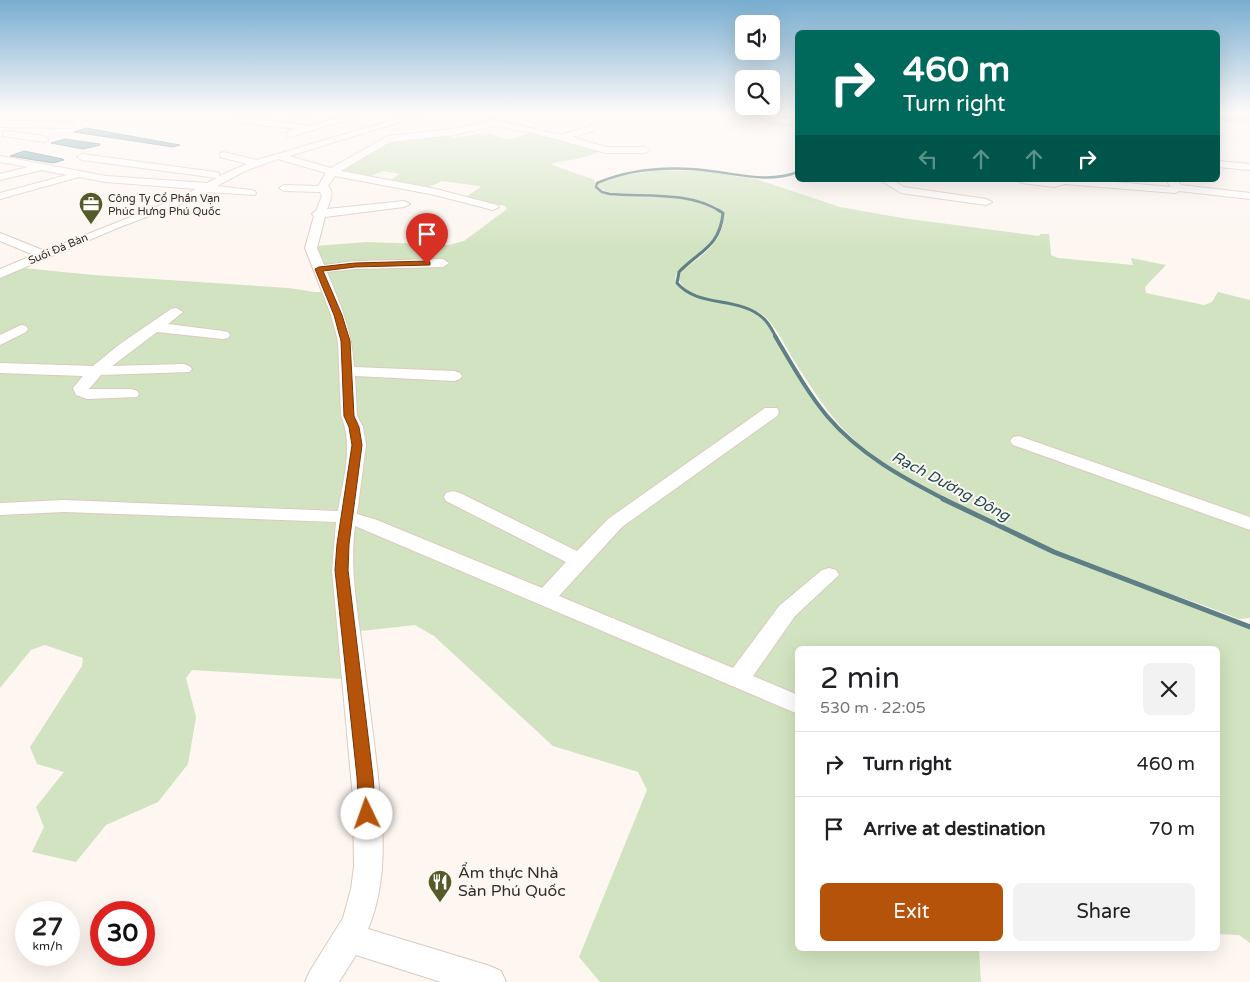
<!DOCTYPE html>
<meta charset="utf-8">
<style>
body{margin:0;font-family:"Varela Round",sans-serif;background:#f2f2f2;color:#202124;height:100vh;display:flex;flex-direction:column;font-size:19px;white-space:nowrap}
*{box-sizing:border-box;margin:0}
p{font-size:16px;color:#757577}
.icon{flex:none;width:28px;height:28px;fill:none;stroke:currentColor;stroke-width:2;stroke-linecap:round;stroke-linejoin:round}
.map{position:relative;flex:1;overflow:hidden}
.side{position:absolute;left:795px;top:646px;width:425px;height:305px;display:flex;flex-direction:column;background:#fff;border-radius:8px;box-shadow:0 5px 20px #0002}
.side>*{flex:none}
.hud{position:absolute;left:795px;top:30px;width:425px;height:152px;border-radius:8px;box-shadow:0 5px 20px #0002;background:#00695c;color:#fff;overflow:hidden}
.fabs{position:absolute;left:735px;top:15px;display:grid;gap:10px}
.fabs a{display:grid;place-items:center;width:45px;height:45px;border-radius:8px;background:#fff;box-shadow:0 5px 20px #0002;font-size:25px}
.speed{position:absolute;left:15px;top:901px;display:flex;gap:10px;font-size:25px;font-weight:700;text-align:center}
.speed>*{display:grid;place-content:center;width:65px;height:65px;border-radius:50%;background:#fff;box-shadow:0 5px 20px #0002;line-height:1}
.speed small{font-size:12px;font-weight:400}
.speed .limit{border:8px solid #d22;background:#fff;color:#111}
.pin{position:absolute;display:grid;place-items:center;width:42px;height:42px;color:#fff;margin:-51px -21px;border-radius:50% 50% 50% 0;rotate:-45deg;box-shadow:0 0 5px #0007}
.pin .icon{rotate:45deg}
.me{position:absolute;width:55px;margin:-28px;rotate:357deg;stroke-linejoin:round;filter:drop-shadow(0 0 4px #0008)}
.turn{display:flex;align-items:center;gap:18px;height:105px;padding:0 25px;font-size:22px}
.turn .icon{width:65px;height:65px;stroke-width:2.5}
.turn b{display:block;font-size:35px;line-height:42px}
.lanes{display:flex;align-items:center;height:48px;padding:0 25px;background:#0003;justify-content:center;gap:25px;direction:ltr}
.lanes .off{opacity:.35}
.round{display:grid;place-items:center;flex:none;width:52px;height:52px;border-radius:8px;background:#f2f2f2}
.overview{display:flex;align-items:center;justify-content:space-between;height:85px;padding:0 25px}
h1{font-size:30px;font-weight:600;line-height:38px}
.action{display:flex;gap:10px;margin-top:auto;padding:10px 25px}
.action a{flex:1;height:58px;border-radius:8px;background:#b45309;color:#fff;font-size:20px;font-weight:600;line-height:58px;text-align:center}
.action a+a{background:#f2f2f2;color:#202124}
ul{padding:0;list-style:none}
li{display:flex;align-items:center;gap:15px;height:65px;padding:0 25px;border-top:1px solid #e0e0e0}
li div{flex:1}
li b{display:block;font-size:19px}
li em{font-style:normal}
.map>svg:first-child{display:block}
.green{fill:#d1e3c0}
.water{fill:#70a2ad;stroke:#5e7f85}
.lines{fill:none;stroke-linecap:round;stroke-linejoin:round}
.stream-far3{stroke:#5e7f85;stroke-width:2.5}
.stream-far2{stroke:#5e7f85;stroke-width:3}
.stream-far1{stroke:#5e7f85;stroke-width:4}
.stream{stroke:#5e7f85;stroke-width:5}
.minor-casing{stroke:#dccabe;stroke-width:2}
.minor{fill:#fff;fill-rule:evenodd}
.route{fill:#b45309;stroke:#753606}
.labels{text-anchor:middle;dominant-baseline:central;stroke-width:4;stroke-linejoin:round;paint-order:stroke}
.far-poi-label{font-size:11px;fill:#342d29;stroke:#fdf6f1;text-anchor:start}
.far-street-label{font-size:11px;fill:#342d29;stroke:#fdf6f1}
.water-label{font-size:15px;font-style:italic;fill:#1c4a53;stroke:#fdf6f1}
.near-poi-label{font-size:16px;fill:#342d29;stroke:#fdf6f1;text-anchor:start}
</style>
<div class="map">
<svg width="1250" height="982" viewBox="0 0 1250 982">
<rect width="100%" height="100%" fill="#fdf6f1"/>
<path class="green" d="M1218,113H1250V126L1218,120Z
M533,132L596,149L600,152L577,159L552,163V165L595,180V187C606,195 619,195 632,196C661,198 698,194 722,213C722,238 707,250 687,264C683,267 678,270 676,275C668,298 727,302 740,307C750,310 758,314 766,322C788,358 807,399 837,429C872,463 914,485 957,507C999,529 1043,550 1087,567C1142,588 1197,606 1250,628V943L1239,935L1218,934V649H798V949H979L981,982H600L579,957L647,790L638,772L553,746L434,636L415,625L361,631L343,679L192,670L186,678L196,717L188,764L158,802L106,825L76,862L32,852L44,827L36,807L64,772L37,764L30,747L82,666L83,658L45,645L31,650L0,688V276L24,268L93,275L289,288L314,292H332L315,246L367,242L449,245L464,241L507,209L505,206L471,199L467,196L481,187L479,186L442,181L429,187L391,180L400,174L383,171L371,176L340,170L390,141L449,135L454,138C477,135 485,130 508,140Z
M658,170L701,171L756,179L840,207L902,218L1039,236L1040,234H1049L1051,255L1058,258L1133,265L1131,258L1166,265L1145,287L1146,293L1204,305L1212,302L1218,292L1250,300V618L1239,619C1190,599 1139,584 1090,565C1043,546 998,525 953,502C924,487 893,473 868,452C835,425 818,398 795,362C787,349 775,324 763,315C740,298 687,307 678,277C682,269 688,266 695,261C712,248 724,235 724,213C700,193 661,197 631,195C619,194 608,194 598,187V183L606,179Z"/>
<path class="water" d="M86,128L180,145L173,147L74,132Z
M65,139L100,144V145L83,149L51,143Z
M24,151L63,159L64,160L53,163L10,156Z"/>
<g class="lines">
<path class="stream-far3" d="M720,211C688,191 646,197 610,194L602,192L596,187L597,183C635,167 678,166 718,172C746,176 771,182 798,172"/>
<path class="stream-far2" d="M718,210L723,213C720,247 699,251 679,272L677,283C698,308 739,296 763,318C769,323 772,330 776,337"/>
<path class="stream-far1" d="M775,336C791,363 807,392 827,416C859,454 903,478 946,500"/>
<path class="stream" d="M943,499L1054,552L1250,627"/>
<defs>
<path id="minor" d="M301,113H315L296,120L292,117Z
M355,113H369L290,137L287,136V132L296,129L242,123L238,120L242,117L309,126Z
M417,113H430L289,156L331,168L388,136L454,129L494,120L561,135L591,126L594,127V131L572,137L606,147H645L650,150L645,153H606L537,134L494,126L454,135L390,142L341,171L436,189L497,205L499,207L493,210L435,195L335,176L328,186C335,192 330,201 327,209L404,201L410,204L404,207L325,217L317,248L324,265L355,261L443,259L449,263L443,267L355,269L327,272C341,306 352,330 354,367L454,371L460,373L462,376L460,379L454,381L355,376L357,416L363,427L366,445L357,514L377,520L542,588L566,562L446,501L444,497L446,493L453,491L460,493L577,551L608,519L765,408H777L779,412L777,416L622,527L559,596L733,668L779,606L822,570L829,568L836,570L839,575L795,616L753,676L798,695V714L355,526C350,564 356,601 361,639C367,688 374,737 379,787C384,834 387,884 368,929L490,966L501,971L506,982H441L356,955L339,982H305L310,971L343,918L351,889L354,867L353,798L332,570L336,522L64,512L0,515V503L64,500L338,511C343,479 354,446 341,416L338,341L331,315L305,248L314,216L312,214L316,211L322,196L320,192L284,191L279,188L284,185L318,186L326,173L278,159L245,171L217,186L251,190L255,191L256,193L255,195L207,192L189,201L120,227L0,278V269L34,255L0,241V233L45,251L181,197L196,189L106,182L79,177L0,199V193L67,175L42,170L0,180V174L28,167L0,162V156L106,176L207,183L217,178L82,160L77,157L82,154L215,172L219,173V176L247,164L220,157V153L223,152L257,160Z
M751,113C766,113 782,118 798,120V126L769,122Z
M0,121L70,122L75,125L70,128L0,127Z
M6,131L44,136L49,139L44,142L3,136V132Z
M1218,161L1250,164V170L1218,167Z
M880,180H892L904,187L986,199L992,202L986,205L901,193Z
M1017,180H1092L1171,187L1166,180H1177L1181,185L1250,193V199L1179,191L1175,193L1065,184L1054,187L1022,183Z
M176,308L183,312L168,324L223,331L228,332L230,335L228,338L223,339L157,332L112,366L184,364L189,366L192,369L189,372L101,375L89,389H131L137,391L139,394L137,397L87,399L76,395L73,388L83,376L0,373V363L93,366L120,344L171,309Z
M21,325L26,326L28,329L26,332L0,345V335Z
M1019,436L1250,517V530L1013,445L1010,441L1013,437Z"/>
</defs>
<use href="#minor" class="minor-casing"/>
<use href="#minor" class="minor"/>
</g>
<linearGradient id="sky" x2="0" y2="1"><stop stop-color="#78add0"/><stop offset="0.45" stop-color="#fefbf9"/><stop offset="1" stop-color="#fefbf9" stop-opacity="0"/></linearGradient>
<rect width="1250" height="250" fill="url(#sky)"/>
<path class="route" d="M427,261L430,262V265L355,267L323,271L342,315L350,341L354,416L359,427L362,445L349,544L348,570L373,777L376,814L373,819L367,821L361,819L359,814L357,777L335,570L337,544L352,445L349,427L344,416L341,341L334,315L315,269L319,267L355,263Z"/>
<defs>
<symbol id="office-pin" viewBox="-11 -11 22 30"><path d="M0 17L-7.5 6A9.5 9.5 0 1 1 7.5 6Z" fill="#545a29" stroke="#fdf6f1"/><path d="M-6-3h4V-5.5h4V-3h4V5H-6ZM-1-4.5V-3h2v-1.5ZM-6 0V1H6V0Z" fill="#fff"/></symbol>
<symbol id="restaurant-pin" viewBox="-11 -11 22 30"><path d="M0 17L-7.5 6A9.5 9.5 0 1 1 7.5 6Z" fill="#545a29" stroke="#fdf6f1"/><path d="M-5-6h1v4h1v-4h1v4h1v-4h1v5L-1.5 .5V6h-2V.5L-5-1ZM5-6V6H3V1.5H1.5Q1.5-4 5-6Z" fill="#fff"/></symbol>
</defs>
<g fill-rule="evenodd">
<use href="#office-pin" x="77" y="190" width="28" height="38"/>
<use href="#restaurant-pin" x="426" y="868" width="28" height="38"/>
</g>
<g class="labels">
<g class="far-poi-label">
<text x="108" y="198">Công Ty Cổ Phần Vạn<tspan x="108" dy="13">Phúc Hưng Phú Quốc</tspan></text>
</g>
<g class="far-street-label">
<text transform="translate(58 249) rotate(-23)">Suối Đá Bàn</text>
</g>
<g class="water-label">
<text transform="translate(951 486) rotate(28)">Rạch Dương Đông</text>
</g>
<g class="near-poi-label">
<text x="458" y="873">Ẩm thực Nhà<tspan x="458" dy="18">Sàn Phú Quốc</tspan></text>
</g>
</g>
</svg>
<div class="fabs">
<a><svg class="icon" aria-label="sound" viewBox="0 0 24 24"><path d="M4 9h4l5-4v14l-5-4H4zM17 9q2 3 0 6"/></svg></a>
<a><svg class="icon" aria-label="search" viewBox="0 0 24 24"><circle cx="10" cy="10" r="6"/><path d="M15 15l6 6"/></svg></a>
</div>
<div class="speed"><div>27<small>km/h</small></div><div class="limit">30</div></div>
<div class="pin" style="left:427px;top:264px;background:#d93025"><svg class="icon" aria-label="arrive" viewBox="0 0 24 24"><path d="M6 21V4h12l-3 4 3 4H6"/></svg></div>
<svg class="me" style="left:367px;top:814px" viewBox="-20 -20 40 40"><circle r="19" fill="#fff"/><path d="M0-13L10 11 0 6-10 11z" fill="#b45309"/></svg>
<div class="hud">
<div class="turn"><svg class="icon" aria-label="right" viewBox="0 0 24 24"><path d="M7 20v-9h11M14 6l5 5-5 5"/></svg><div><b>460 m</b>Turn right</div></div>
<div class="lanes"><svg class="icon off" aria-label="left" viewBox="0 0 24 24"><path d="M17 20v-9H6M10 6l-5 5 5 5"/></svg><svg class="icon off" aria-label="ahead" viewBox="0 0 24 24"><path d="M12 20V5M6 11l6-6 6 6"/></svg><svg class="icon off" aria-label="ahead" viewBox="0 0 24 24"><path d="M12 20V5M6 11l6-6 6 6"/></svg><svg class="icon" aria-label="right" viewBox="0 0 24 24"><path d="M7 20v-9h11M14 6l5 5-5 5"/></svg></div>
</div>
<section class="side">
<div class="overview"><div><h1>2 min</h1><p>530 m · 22:05</p></div><a class="round"><svg class="icon" aria-label="close" viewBox="0 0 24 24"><path d="M6 6l12 12M18 6L6 18"/></svg></a></div>
<ul>
<li><svg class="icon" aria-label="right" viewBox="0 0 24 24"><path d="M7 20v-9h11M14 6l5 5-5 5"/></svg><div><b>Turn right</b></div><em>460 m</em></li>
<li><svg class="icon" aria-label="arrive" viewBox="0 0 24 24"><path d="M6 21V4h12l-3 4 3 4H6"/></svg><div><b>Arrive at destination</b></div><em>70 m</em></li>
</ul>
<div class="action"><a>Exit</a><a>Share</a></div>
</section>
</div>
